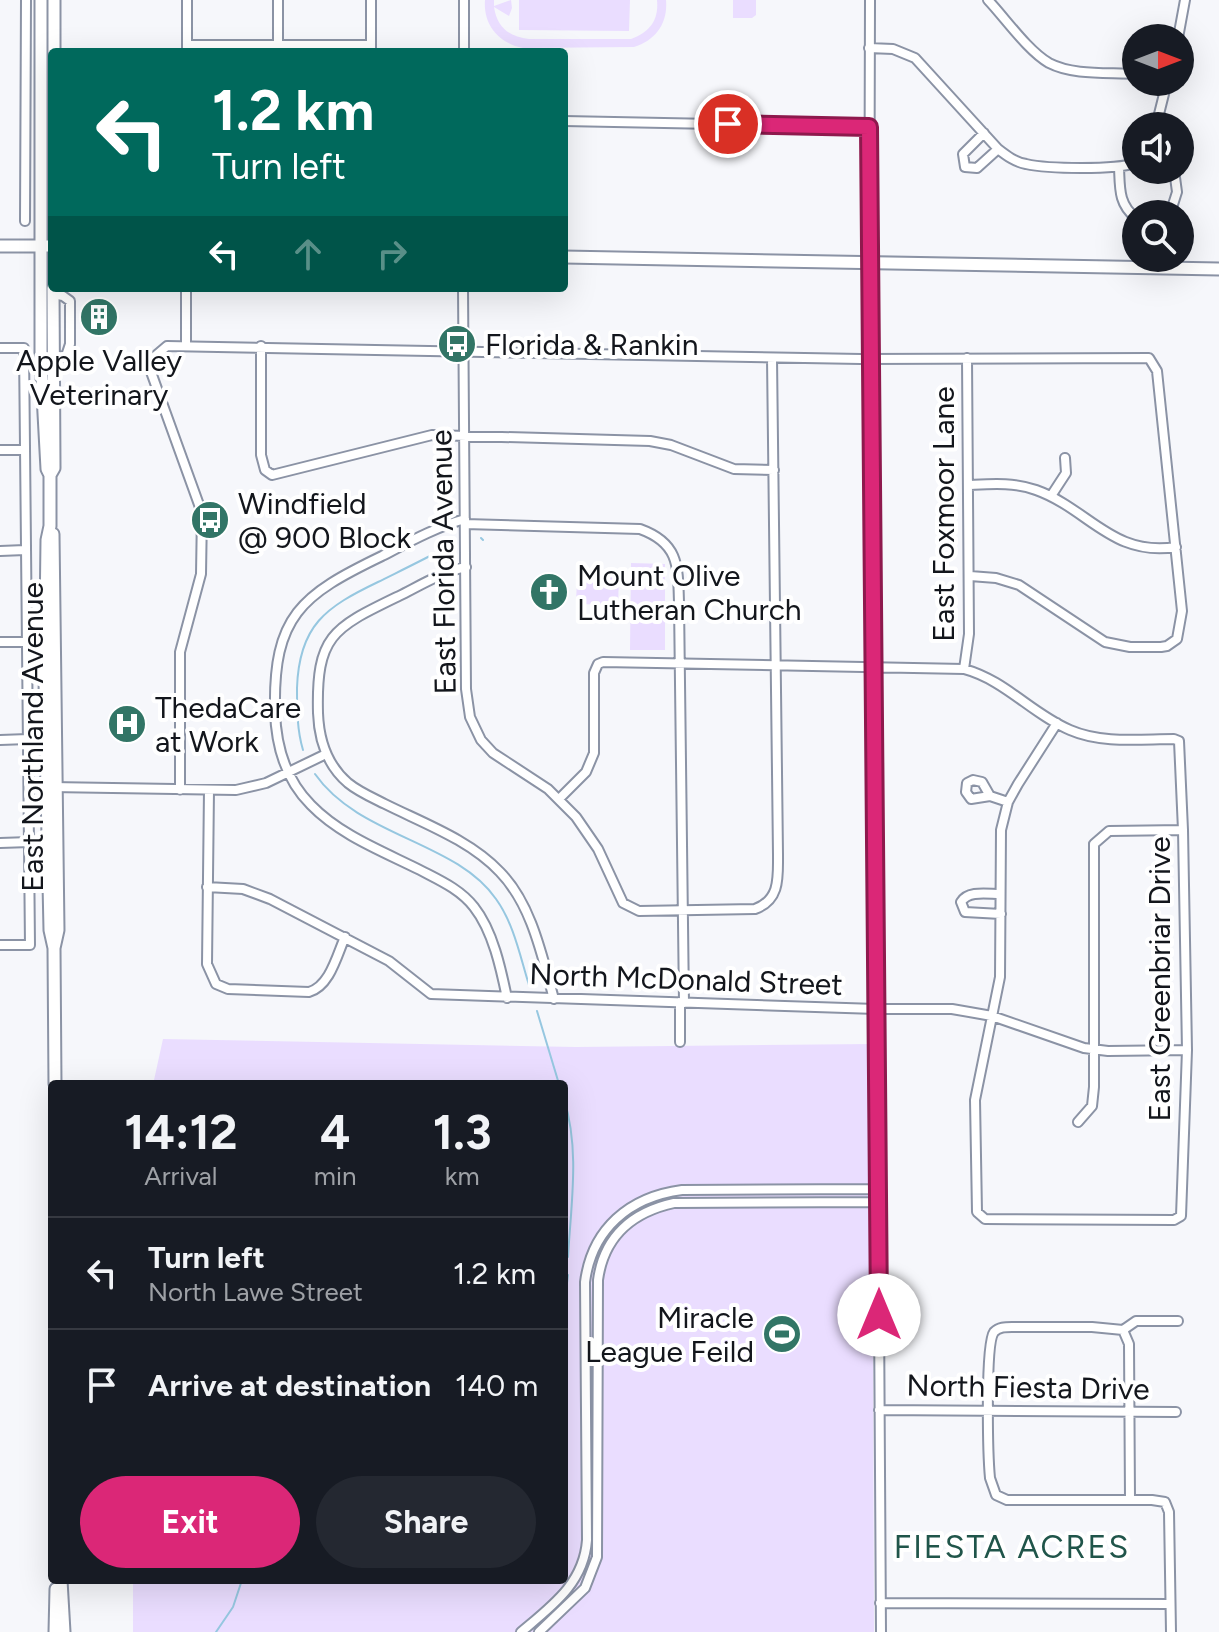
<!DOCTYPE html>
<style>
body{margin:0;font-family:Figtree,sans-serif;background:#242831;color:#f1f3f6;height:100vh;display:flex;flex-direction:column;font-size:30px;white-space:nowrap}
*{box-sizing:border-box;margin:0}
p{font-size:26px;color:#9ea1a6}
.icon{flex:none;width:44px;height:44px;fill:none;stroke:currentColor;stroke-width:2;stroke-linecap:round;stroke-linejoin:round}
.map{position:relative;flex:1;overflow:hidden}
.panel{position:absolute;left:48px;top:1080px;width:520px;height:504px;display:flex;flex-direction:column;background:#171b24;border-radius:8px;box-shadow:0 8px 32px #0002}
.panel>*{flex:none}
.top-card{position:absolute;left:48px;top:48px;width:520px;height:244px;border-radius:8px;box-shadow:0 8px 32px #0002;background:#00695c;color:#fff;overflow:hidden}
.needle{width:52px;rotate:90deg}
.controls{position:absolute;left:1122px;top:24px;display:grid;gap:16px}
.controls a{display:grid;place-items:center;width:72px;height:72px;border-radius:50%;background:#171b24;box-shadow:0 8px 32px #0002;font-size:40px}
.pin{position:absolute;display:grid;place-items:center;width:68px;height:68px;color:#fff;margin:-34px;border:4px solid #fff;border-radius:50%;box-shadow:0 2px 8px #0007}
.me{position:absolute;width:88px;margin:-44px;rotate:0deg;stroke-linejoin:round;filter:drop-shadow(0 0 6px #0008)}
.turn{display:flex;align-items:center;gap:28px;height:168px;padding:0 32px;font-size:36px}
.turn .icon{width:104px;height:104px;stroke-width:2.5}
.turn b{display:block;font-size:56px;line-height:68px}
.lanes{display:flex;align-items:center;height:76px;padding:0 32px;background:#0003;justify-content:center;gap:40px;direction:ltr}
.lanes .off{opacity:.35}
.eta{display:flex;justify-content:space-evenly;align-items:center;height:136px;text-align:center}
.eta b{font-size:48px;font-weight:700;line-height:56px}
.primary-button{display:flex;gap:16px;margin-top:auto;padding:16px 32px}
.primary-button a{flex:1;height:92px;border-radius:48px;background:#db2777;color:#fff;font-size:32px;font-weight:700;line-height:92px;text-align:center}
.primary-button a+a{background:#242831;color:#f1f3f6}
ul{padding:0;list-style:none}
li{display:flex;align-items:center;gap:24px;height:112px;padding:0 32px;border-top:2px solid #363941}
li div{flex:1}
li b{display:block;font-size:30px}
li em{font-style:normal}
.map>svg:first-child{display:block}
.green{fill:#eaddff}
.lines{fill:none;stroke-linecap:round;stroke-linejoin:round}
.stream{stroke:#96c7e0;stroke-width:2}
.minor-casing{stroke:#8b93a5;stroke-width:12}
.major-casing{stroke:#8b93a5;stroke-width:15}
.minor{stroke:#fff;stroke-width:8}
.major{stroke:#fff;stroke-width:11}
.route-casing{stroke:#8e194d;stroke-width:20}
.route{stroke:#db2777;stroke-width:14}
.labels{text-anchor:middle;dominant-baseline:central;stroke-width:8;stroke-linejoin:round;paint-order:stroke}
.poi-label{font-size:30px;fill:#13161c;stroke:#fff;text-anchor:start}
.street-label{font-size:30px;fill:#13161c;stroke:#fff}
.neighbourhood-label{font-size:32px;letter-spacing:2px;fill:#20554a;stroke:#fff}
</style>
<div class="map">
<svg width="1219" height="1632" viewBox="0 0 1219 1632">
<rect width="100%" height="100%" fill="#f6f7fb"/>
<path class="green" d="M485,0H494V6L511,0L512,8L509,16L494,7C497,27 509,37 529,39H631C650,32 659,20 657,0H666C668,23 656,40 634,47L523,48C499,43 483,25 485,0Z
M519,0H630L629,31L519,30Z
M733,0H756V15L752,18H733Z
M631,563L665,564V650H630Z
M577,577H619L618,605L576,604Z
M163,1039L576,1047L872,1044L874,1632H133V1580H564V1084H151L154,1080Z"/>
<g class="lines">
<path class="stream" d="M481,538L483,540
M303,750C297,730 297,709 297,688C299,625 326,607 378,582C400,571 423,560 445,548
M315,774C359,837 456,841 496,899C514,924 520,956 529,985
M537,1011L559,1084
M564,1099C580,1150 571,1204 568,1257
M564,1307L568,1275
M216,1632L233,1607L242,1580"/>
<defs>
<path id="minor" d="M371,0V52
M870,0L869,359L875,667L881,1632
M988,0C1005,18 1028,51 1049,63C1074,76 1109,72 1136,74
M1178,38L1185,0
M187,45H371
M278,45V0
M869,48L893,49L915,58L998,149C1007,156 1015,162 1026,164C1048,169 1115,170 1136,163
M187,52V0
M464,52V0
M564,121L869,127
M1156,126L1167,82
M984,133L963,154L965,167L977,168L998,149
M1119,167C1120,187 1118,204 1136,218
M1170,214L1177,192L1174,170
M25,221L26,0
M463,288L466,689L470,717L481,740L493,753L548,789L576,817L598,849L623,903L639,911L755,909C780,900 778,878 778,855L772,358
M186,344V288
M261,346V455L265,470L272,475L432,435L650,441L671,445L734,469L774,470
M0,348H24L30,945H0
M50,358L66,356L70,344V301L63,296L53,294
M0,450H25
M968,485C991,484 1014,482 1036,490C1089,509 1112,557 1176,547
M1051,496L1066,473L1065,458
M465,519C436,527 409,542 382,556C301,595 273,616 275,711C276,746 286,780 311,805C340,835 382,851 420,870C439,880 460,889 474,907C493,931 501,969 507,998
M465,524L640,529C679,543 678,566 679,603L684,1003
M0,551L25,550
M466,567C442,572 421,585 399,596C333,628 316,635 318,713C319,741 327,765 348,783C359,792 373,798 385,804C423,823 470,840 500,872C532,905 542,956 554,999
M0,642H27
M964,669L969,634L967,358
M0,740L28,739
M51,787L236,790L266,783L326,754
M180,790V652L201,574L202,513L151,372L154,357L167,346L861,359L1149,358L1157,371L1182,611L1177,639L1167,646L1161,647H1130L1105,642L1019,585L996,578L970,576
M209,790L207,964L216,984L228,989L309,992C330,986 337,955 345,937
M990,796L982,782L973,780L967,783L966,792L971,799L990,796L1008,802
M559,799L586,772L594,753V673L598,664L603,662L964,669C1005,680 1032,714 1070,730C1102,744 1141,739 1174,739L1179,741L1183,830L1187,1050L1181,1216L1174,1220L985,1219L977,1212L975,1100L1000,977L1001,830L1008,802L1018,784L1057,723
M0,843L30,842
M207,887L243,889L270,899L389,961L431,994L876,1009H952L992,1016L1084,1048L1108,1051L1187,1050
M1000,894C988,894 968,890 961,902L965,912L1001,914
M680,1002V1042
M1078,1122L1092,1106L1094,1087V844L1109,831L1183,830
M1123,1330L1092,1327H1012C1005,1327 999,1327 994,1332C985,1344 988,1457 990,1478L996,1495L1007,1500H1152L1165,1502L1169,1512L1171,1632
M1123,1330L1129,1344L1130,1499
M1123,1330L1136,1321H1178
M879,1410L1176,1412
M880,1603L1170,1604
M521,1632C552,1606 584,1583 587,1540L585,1282C592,1229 629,1197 682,1190L878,1189
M539,1632L585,1588L597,1557L598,1280C604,1236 633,1212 674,1203L878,1202"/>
<path id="major" d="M41,0V358L47,469L50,475
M54,52V0
M0,246H52
M564,257L1219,269
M53,288L54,468L50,475V526L47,540L45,697L50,930L54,948
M53,534L58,930L54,948L55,1084
M61,1580L64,1632
M55,1632L56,1589"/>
</defs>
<use href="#minor" class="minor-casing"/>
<use href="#major" class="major-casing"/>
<use href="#minor" class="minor"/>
<use href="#major" class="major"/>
</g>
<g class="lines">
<defs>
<path id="route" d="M728,124L869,127L879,1315"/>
</defs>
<use href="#route" class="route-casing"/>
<use href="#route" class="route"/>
</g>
<defs>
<symbol id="building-disc" viewBox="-11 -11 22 22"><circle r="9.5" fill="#327566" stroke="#fff"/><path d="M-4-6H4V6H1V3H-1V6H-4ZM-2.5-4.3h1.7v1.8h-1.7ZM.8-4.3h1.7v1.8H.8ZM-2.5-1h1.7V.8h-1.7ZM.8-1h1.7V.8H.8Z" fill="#fff"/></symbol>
<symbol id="bus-disc" viewBox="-11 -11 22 22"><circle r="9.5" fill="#327566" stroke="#fff"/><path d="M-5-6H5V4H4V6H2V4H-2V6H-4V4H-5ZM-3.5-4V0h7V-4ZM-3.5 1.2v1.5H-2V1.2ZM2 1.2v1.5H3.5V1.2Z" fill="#fff"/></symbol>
<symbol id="church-disc" viewBox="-11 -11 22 22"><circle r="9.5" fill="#327566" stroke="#fff"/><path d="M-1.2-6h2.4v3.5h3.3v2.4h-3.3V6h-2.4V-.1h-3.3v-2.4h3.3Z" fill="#fff"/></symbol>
<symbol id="hospital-disc" viewBox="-11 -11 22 22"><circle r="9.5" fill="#327566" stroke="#fff"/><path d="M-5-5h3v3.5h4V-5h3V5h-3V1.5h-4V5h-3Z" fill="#fff"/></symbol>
<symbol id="stadium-disc" viewBox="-11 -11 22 22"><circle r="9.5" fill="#327566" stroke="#fff"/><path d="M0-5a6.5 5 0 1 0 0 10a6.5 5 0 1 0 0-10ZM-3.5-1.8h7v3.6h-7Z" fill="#fff"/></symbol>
</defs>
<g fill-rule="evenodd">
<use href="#building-disc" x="77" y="295" width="44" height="44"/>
<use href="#bus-disc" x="435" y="322" width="44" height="44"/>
<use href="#bus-disc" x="188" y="498" width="44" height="44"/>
<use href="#church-disc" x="527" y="570" width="44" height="44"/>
<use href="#hospital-disc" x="105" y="702" width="44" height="44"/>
<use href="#stadium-disc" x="760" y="1312" width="44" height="44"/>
</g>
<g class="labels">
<g class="poi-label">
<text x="485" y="344">Florida &amp; Rankin</text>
<text x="99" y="360" text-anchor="middle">Apple Valley<tspan x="99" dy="34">Veterinary</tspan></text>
<text x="238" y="503">Windfield<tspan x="238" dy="34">@ 900 Block</tspan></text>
<text x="577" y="575">Mount Olive<tspan x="577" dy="34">Lutheran Church</tspan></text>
<text x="155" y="707">ThedaCare<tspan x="155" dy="34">at Work</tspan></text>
<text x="754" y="1317" text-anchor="end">Miracle<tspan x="754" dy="34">League Feild</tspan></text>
</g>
<g class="street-label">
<text transform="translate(943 514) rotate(-90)">East Foxmoor Lane</text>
<text transform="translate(443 562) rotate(-91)">East Florida Avenue</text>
<text transform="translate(32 737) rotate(-90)">East Northland Avenue</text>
<text transform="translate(686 979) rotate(2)">North McDonald Street</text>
<text transform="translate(1159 979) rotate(-90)">East Greenbriar Drive</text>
<text transform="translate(1028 1387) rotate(1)">North Fiesta Drive</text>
</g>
<g class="neighbourhood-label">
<text x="1012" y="1547">FIESTA ACRES</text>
</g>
</g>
</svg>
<div class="controls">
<a><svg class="needle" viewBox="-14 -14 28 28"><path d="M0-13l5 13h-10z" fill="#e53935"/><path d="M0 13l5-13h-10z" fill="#9ea1a6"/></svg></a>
<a><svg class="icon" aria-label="sound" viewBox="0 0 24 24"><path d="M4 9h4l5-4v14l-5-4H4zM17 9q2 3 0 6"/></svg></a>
<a><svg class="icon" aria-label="search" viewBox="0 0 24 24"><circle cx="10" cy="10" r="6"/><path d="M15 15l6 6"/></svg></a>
</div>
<div class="pin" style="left:728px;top:124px;background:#d93025"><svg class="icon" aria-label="arrive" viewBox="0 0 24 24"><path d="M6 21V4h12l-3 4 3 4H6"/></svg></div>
<svg class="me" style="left:879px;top:1315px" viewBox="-20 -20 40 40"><circle r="19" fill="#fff"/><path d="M0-13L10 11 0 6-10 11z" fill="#db2777"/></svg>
<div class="top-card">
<div class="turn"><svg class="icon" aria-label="left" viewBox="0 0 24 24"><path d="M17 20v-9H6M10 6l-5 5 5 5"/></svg><div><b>1.2 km</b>Turn left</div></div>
<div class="lanes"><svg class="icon" aria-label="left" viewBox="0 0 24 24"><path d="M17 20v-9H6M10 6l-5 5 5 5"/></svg><svg class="icon off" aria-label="ahead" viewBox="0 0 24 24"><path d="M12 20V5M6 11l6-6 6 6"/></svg><svg class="icon off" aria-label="right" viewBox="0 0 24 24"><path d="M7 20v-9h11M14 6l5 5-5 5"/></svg></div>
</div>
<section class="panel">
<div class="eta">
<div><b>14:12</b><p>Arrival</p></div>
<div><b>4</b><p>min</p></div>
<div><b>1.3</b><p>km</p></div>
</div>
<ul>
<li><svg class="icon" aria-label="left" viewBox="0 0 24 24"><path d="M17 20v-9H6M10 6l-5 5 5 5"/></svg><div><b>Turn left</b><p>North Lawe Street</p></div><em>1.2 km</em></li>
<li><svg class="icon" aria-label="arrive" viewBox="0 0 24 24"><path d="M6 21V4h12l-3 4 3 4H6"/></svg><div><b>Arrive at destination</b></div><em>140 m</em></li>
</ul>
<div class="primary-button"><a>Exit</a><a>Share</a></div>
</section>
</div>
